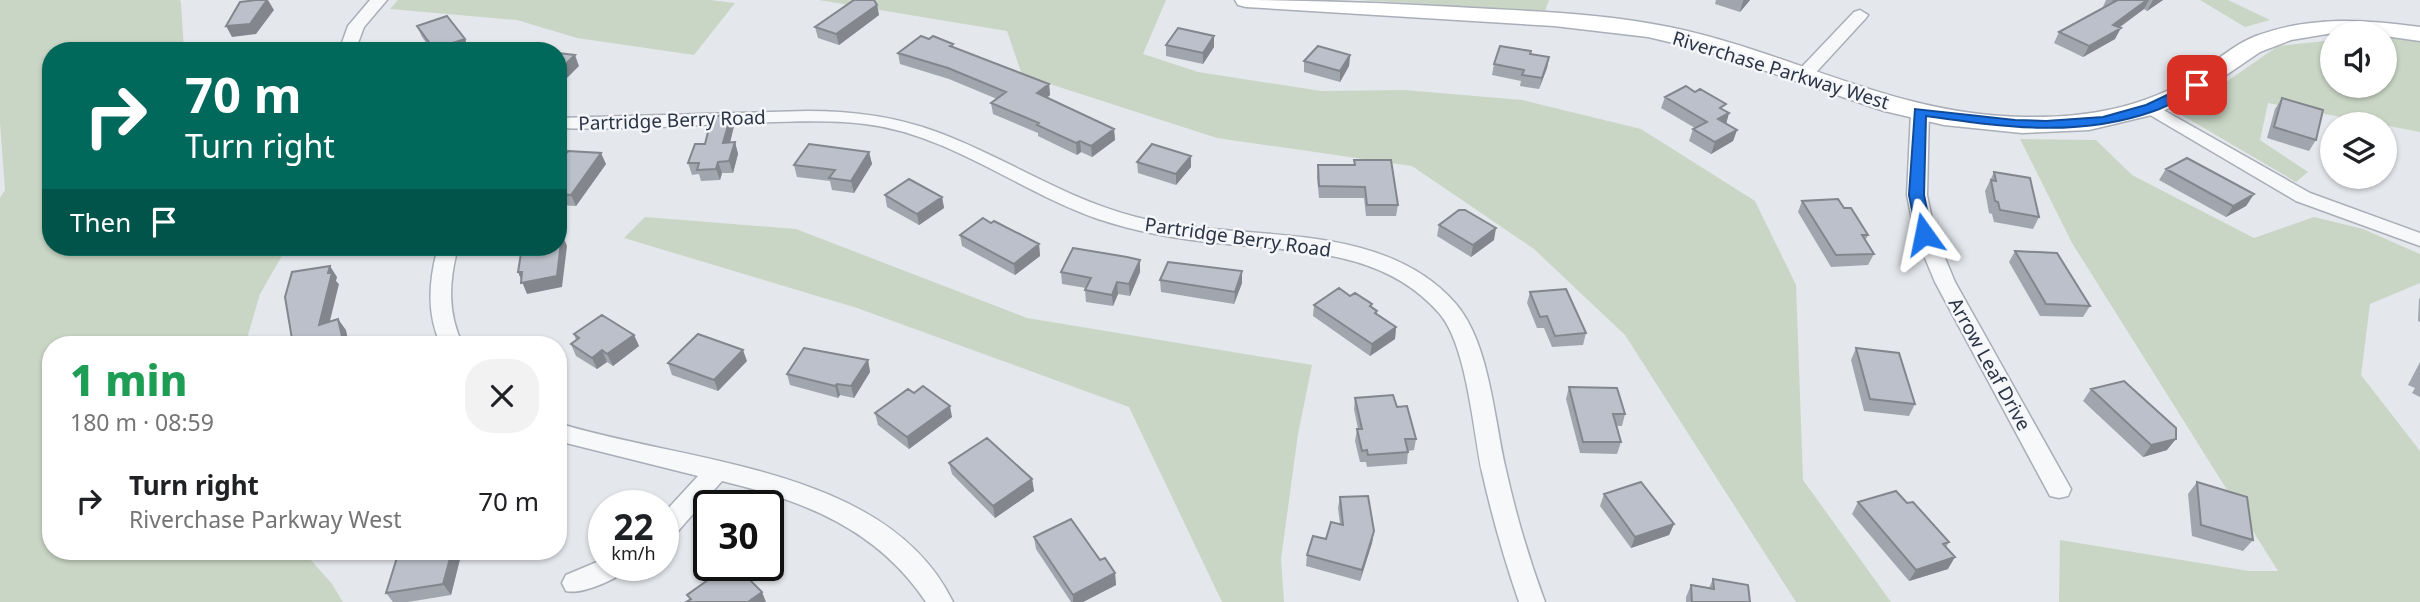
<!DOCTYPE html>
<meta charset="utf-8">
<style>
body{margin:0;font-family:"Noto Sans",sans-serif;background:#f2f2f2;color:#202124;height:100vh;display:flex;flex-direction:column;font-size:26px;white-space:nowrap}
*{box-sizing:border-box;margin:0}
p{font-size:23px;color:#757577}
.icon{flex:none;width:38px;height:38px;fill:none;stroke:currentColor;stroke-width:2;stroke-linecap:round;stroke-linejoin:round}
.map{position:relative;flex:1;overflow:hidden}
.drawer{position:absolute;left:42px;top:336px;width:525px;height:224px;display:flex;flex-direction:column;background:#fff;border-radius:28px;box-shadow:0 2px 5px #0004}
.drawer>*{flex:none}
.banner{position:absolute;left:42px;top:42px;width:525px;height:214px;border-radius:28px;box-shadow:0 2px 5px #0004;background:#00695c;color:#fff;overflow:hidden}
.tools{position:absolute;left:2320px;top:21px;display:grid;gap:14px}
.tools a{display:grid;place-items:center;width:77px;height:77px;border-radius:50%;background:#fff;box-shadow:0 2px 5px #0004;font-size:35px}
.speed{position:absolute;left:588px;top:490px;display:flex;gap:14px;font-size:35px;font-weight:700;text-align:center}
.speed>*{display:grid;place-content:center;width:91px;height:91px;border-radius:50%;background:#fff;box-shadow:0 2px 5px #0004;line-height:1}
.speed small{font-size:18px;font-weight:400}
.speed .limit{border:4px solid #111;border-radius:10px;background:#fff;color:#111}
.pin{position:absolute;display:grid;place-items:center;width:60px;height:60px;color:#fff;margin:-30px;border-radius:14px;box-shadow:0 4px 10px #0006}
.me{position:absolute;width:77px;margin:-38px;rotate:348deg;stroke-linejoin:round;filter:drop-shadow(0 0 5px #0008)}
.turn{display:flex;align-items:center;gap:24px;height:147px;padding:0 28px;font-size:32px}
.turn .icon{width:91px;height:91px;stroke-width:2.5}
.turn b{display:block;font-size:49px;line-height:60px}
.then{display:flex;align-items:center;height:66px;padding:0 28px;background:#0003;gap:14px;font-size:26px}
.round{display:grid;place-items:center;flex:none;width:74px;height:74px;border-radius:28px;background:#f2f2f2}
.head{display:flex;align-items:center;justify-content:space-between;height:119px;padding:0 28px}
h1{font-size:42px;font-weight:800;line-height:52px;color:#1e9e55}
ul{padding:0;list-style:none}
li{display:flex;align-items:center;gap:21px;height:91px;padding:0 28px}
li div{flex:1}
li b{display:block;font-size:26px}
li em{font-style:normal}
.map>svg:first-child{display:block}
.green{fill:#c9d6c5}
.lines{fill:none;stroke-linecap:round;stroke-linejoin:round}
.street-casing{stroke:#a9aeb7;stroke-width:3}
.secondary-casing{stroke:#a9aeb7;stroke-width:3}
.street{fill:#f7f8fa;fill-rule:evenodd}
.secondary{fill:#fff;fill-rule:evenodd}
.wall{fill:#a1a5ae}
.shaded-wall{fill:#83868d}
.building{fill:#bbc0ca;stroke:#83868d;stroke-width:2}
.route{fill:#1a73e8;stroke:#114b97;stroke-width:2}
.labels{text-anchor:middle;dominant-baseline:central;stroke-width:5;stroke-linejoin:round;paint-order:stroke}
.street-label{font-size:19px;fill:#2b3445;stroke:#f4f6f9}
</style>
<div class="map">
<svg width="2420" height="602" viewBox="0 0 2420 602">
<rect width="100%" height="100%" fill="#e4e7ec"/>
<path class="green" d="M0,0H180L181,3L184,51H51V247H287L260,294L245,345H51V551H303L332,584L343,602H0V198L5,190L0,123Z
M398,0H710L735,3L694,55L577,38L517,20L390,9Z
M819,0H1166L1143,54L1198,72L1321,91L1404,90L1522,100L1641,129L1755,201L1796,285L1803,480L1891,602H1796L1625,335L1534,249L1412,166L1217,138L1022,75L1007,31Z
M1358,0H1549L1545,11Z
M2200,0H2228L2270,20L2245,27Z
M2385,37L2420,39V132L2268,103L2260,140L2308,172L2296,182L2180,114L2278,46L2333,40V86H2385Z
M2020,139L2096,140L2132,175L2254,238L2314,217L2363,229L2420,254V283L2370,304L2361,375L2420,451V602H2059L2060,540L2249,571H2278L2072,243Z
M645,217L796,229L1027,318L1312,365L1298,434L1281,559L1284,602H1222L1129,407L857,308L624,238Z"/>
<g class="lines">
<defs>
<path id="street" d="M370,0H387L364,27L355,51H339L348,26Z
M1860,10L1868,15L1866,18L1808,81H1796L1793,77L1796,73L1854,12Z
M2151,103L2310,193L2420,233V246L2296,201L2145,112L2142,108Z
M1920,106L1929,111L1927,195L1935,234L1955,282L2071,489L2068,496L2059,498L2050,496L1935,282L1915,234L1907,195L1911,111Z
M807,111C852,111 894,116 937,132C1005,157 1065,199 1136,217C1238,244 1380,216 1456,304C1490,344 1494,420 1506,470C1516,515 1529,559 1545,602H1519C1504,559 1492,516 1482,472C1473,430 1467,345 1439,313C1382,248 1297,252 1218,243C1177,239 1137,232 1098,219C1020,192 949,134 865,124C825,119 783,122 742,123C681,126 620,130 558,128V118Z
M438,247H458C449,281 447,313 463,345H441C426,313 429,280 438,247Z
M558,423C685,463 887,466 953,602H926C877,529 805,501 722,481L672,538L663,541V514L698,476L558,441Z
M604,559V565H629C622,579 580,595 566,591L562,583L566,575Z"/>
<path id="secondary" d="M1235,0C1321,0 1406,4 1492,9C1551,12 1611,15 1669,27C1792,52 1895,116 2025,117C2086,118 2143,108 2195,76C2215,62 2233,45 2256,36C2309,16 2365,19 2420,27V41L2385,36V33H2333L2291,40L2260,52L2194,97L2156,114L2089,130L2022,133L1944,125L1884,111L1707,51L1648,37L1554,26L1246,7L1238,5Z"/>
</defs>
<use href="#street" class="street-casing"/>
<use href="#secondary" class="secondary-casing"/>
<use href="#street" class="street"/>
<use href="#secondary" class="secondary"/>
</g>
<path class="wall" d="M1716,0H1750L1740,12L1715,4Z
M2106,0H2163L2147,11L2144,9L2119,28L2115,39L2083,57L2054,43L2059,32L2102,9Z
M877,5L879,15L839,45L818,38L815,27Z
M417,26L465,39L469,50L432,51L422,37Z
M929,39L953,44L954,48L1049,84L1050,95L1047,98L1114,129L1115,140L1092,157L1081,152L1077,155L1038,136V133L993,114L991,103L997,99L949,79L900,64L898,53Z
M1166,45L1214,47L1203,64L1166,56Z
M1530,54L1549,57L1547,68L1539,89L1520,86L1521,81L1492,75L1494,64Z
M1350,55L1349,66L1340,82L1304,72V61Z
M1665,97L1724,110L1729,113L1726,124L1737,130L1733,141L1711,154L1689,141L1693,129L1695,128L1661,108Z
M2282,98L2316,140L2309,151L2267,138L2275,109Z
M731,115L734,126L730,143L735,142L738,154L733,173H722L720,180L701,181L699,174L692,175L688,163Z
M869,152L872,164L854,193L832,190L830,181L797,177L794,165Z
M1191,156V167L1176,185L1138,173L1137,162Z
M1354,160L1398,205L1396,216H1366L1364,198H1319L1317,177L1318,165H1354Z
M558,163L606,164L576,206L558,205Z
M2166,169L2254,194L2246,206L2226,217L2159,180Z
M1994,172L2039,217L2033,229L1994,222L1992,214L1989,213L1985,191Z
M885,195L942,197L944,208L919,225L887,207Z
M1802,201L1844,208L1868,235L1865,241L1874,254L1868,265L1831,267L1798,212Z
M991,223L1039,244L1040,256L1015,275L962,246L960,235Z
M1439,225L1494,240L1471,257L1437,236Z
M2015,251L2090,306L2083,317L2040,316L2009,262Z
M1061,272H1140L1130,296L1118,294L1113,306L1086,302L1085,290L1086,288L1062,284Z
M1160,280L1242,283L1234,304L1161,292Z
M1530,292L1586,333L1583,345L1552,347L1544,328H1537L1527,303Z
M1350,296L1372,307L1377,311V314L1396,327L1395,339L1370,356L1313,316L1314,305Z
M2420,298V322L2418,321L2419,299Z
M574,334L634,335L639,346L613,366L607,362L597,369L576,356L571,344L576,340Z
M1856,348L1915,404L1909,416L1864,411L1851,360Z
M868,360L870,372L854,398L840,395L838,398L790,385L787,374Z
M747,361L718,391L672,375L668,363Z
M2420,362V397L2412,393L2415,388L2408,385Z
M1569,387L1625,414L1622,426H1616L1621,442L1617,454L1580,453L1566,399Z
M2091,389L2167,450L2143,457L2083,401Z
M1355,398L1397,407L1416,439L1414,450L1408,451L1407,464L1367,467L1366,462H1360L1355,441L1357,429H1358L1354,409Z
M875,413L952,417L909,449L878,425Z
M949,463L1032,479L1034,491L995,518L952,474Z
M2197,482L2253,540L2243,551L2192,536L2188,494Z
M1604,494L1674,524L1669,535L1631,548L1600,506Z
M1340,497L1374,531L1372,543L1360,581L1306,566L1307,555L1326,539L1340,524L1338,508Z
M1858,502L1907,503L1949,542L1946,547L1948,569L1909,581L1852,514Z
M1034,537L1115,573L1116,585L1083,602H1071L1036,549Z
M399,551H462L451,595L408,602H393L386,593Z
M1713,579L1750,602H1686V597L1691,585L1709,588Z"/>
<path class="shaded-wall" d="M267,0H268L274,10L256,34L232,37L226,26Z
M1744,0H1750L1740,12L1743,1Z
M2147,0H2149L2144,9L2107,36L2121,28L2115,39L2083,57L2089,46L2113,25Z
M2153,0H2163L2147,11Z
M877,5L879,15L839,45L836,34Z
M1214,36V47L1203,64V53Z
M465,39L469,50L435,51L434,49Z
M575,55L579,66L561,84L558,78V71Z
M1350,55L1349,66L1340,82V71Z
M1549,57L1547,68L1539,89L1542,78Z
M1049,84L1050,95L1038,105L1037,93Z
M1729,113L1726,124L1718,119Z
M731,115L734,126L727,154L723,143Z
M1114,129L1115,140L1092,157L1091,146Z
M1737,130L1733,141L1711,154L1715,142Z
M1080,141L1081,152L1077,155L1076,143Z
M735,142L738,154L733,173L729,161Z
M869,152L872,164L854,193L851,181Z
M601,153L606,164L576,206L571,195Z
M1191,156V167L1176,185V174Z
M718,162L722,173L720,180L716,169Z
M2254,194L2246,206L2226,217L2233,206Z
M942,197L944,208L919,225L917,214Z
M1496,228L1494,240L1471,257L1473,245Z
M562,234L567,246L562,287L527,294L518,272H522Z
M1039,244L1040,256L1015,275L1014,264Z
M1140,260V272L1130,296L1129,284Z
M330,266L337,277L336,281L339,284L326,337L319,325Z
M1242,271V283L1234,304L1235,292Z
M1117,282L1118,294L1113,306L1112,295Z
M338,319L346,330L349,345H344Z
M1396,327L1395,339L1370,356L1372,344Z
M634,335L639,346L613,366L607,354Z
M602,350L607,362L597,369L592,358Z
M743,350L747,361L718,391L714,380Z
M868,360L870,372L854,398L851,386Z
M837,384L840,395L838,398L835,386Z
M950,406L952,417L909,449L907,437Z
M2176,439L2167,450L2143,457L2151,445Z
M1032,479L1034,491L995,518L993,506Z
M1674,524L1669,535L1631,548L1635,537Z
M1374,531L1372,543L1360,581L1362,570Z
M452,551H462L451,595L443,584Z
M1955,557L1948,569L1909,581L1916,570Z
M1115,573L1116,585L1083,602H1073V595Z
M762,592L766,602H748Z"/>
<path class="building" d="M257,0H267L250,24L226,26L240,2Z
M854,0H874L877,5L836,34L815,27Z
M2113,0H2147L2113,25L2121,28L2089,46L2059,32L2116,1Z
M447,16L465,39L434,49L417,26Z
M1178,28L1214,36L1203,53L1166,45Z
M921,36L929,39L933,36L953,44L950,46L1049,84L1037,93L1114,129L1091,146L1080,141L1076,143L1037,125L1039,123L991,103L1006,92L948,68L898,53Z
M1318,46L1350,55L1340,71L1304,61Z
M1500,46L1531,51L1530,54L1549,57L1542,78L1522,75L1524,70L1494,64Z
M523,48L543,51H520Z
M558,53L575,55L558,71Z
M1686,86L1695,92L1700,89L1726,104L1720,108L1729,113L1718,119L1737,130L1715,142L1693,129L1707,122L1665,97Z
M2282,98L2323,110L2316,140L2274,127Z
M731,115L723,143L735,142L729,161L718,162L716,169L697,170L699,163H688L695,144H705L712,116Z
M809,144L869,152L851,181L829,178L835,170L794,165Z
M1152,144L1191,156L1176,174L1137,162Z
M568,151L601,153L571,195L558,194V163Z
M2187,158L2254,194L2233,206L2166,169Z
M1354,160H1391L1398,205H1367L1365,187L1319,186L1318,165H1355Z
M1994,172L2030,178L2039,217L2000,210L1998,202L1995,201L1991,180L1996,181Z
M909,179L942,197L917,214L885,195Z
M1838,199L1844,208H1851L1868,235H1862L1874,254L1836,255L1802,201Z
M1459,210H1465L1496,228L1473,245L1439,225Z
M983,218L991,223L994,221L1039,244L1014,264L960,235Z
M562,234L557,276L521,283L522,272H518L522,247H558V235Z
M1073,248L1127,257L1140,260L1129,284L1117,282L1112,295L1085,290L1091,278L1061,272Z
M2015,251L2057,253L2090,306L2046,304Z
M1168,262L1242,271L1235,292L1160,280Z
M330,266L328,273H332L319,325L338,319L344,345H293L285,297L292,272Z
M1339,288L1350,296L1355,293L1372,304L1370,306L1377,311L1375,313L1396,327L1372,344L1314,305Z
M1566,289L1586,333L1555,336L1547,316L1540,317L1530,292Z
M602,315L634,335L607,354L602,350L592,358L571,344L579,338L574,334Z
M698,334L743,350L714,380L668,363Z
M804,348L868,360L851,386L837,384L835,386L787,374Z
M1856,348L1899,353L1915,404L1870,399Z
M2124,381L2176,428V439L2151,445L2091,389Z
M923,386L950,406L907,437L875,413L908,389L914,393Z
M1569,387L1617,388L1625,414H1613L1621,442H1583Z
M1393,395L1397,407L1407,406L1416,439H1405L1408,452L1368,455L1367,450L1362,451L1357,429H1362L1355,398Z
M987,438L1032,479L993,506L949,463Z
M1641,482L1674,524L1635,537L1604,494Z
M2197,482L2247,497L2253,540L2201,525Z
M1896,491L1907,503L1913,502L1949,542L1943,544L1955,557L1916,570L1858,502Z
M1368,496L1374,531L1362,570L1307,555L1313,536L1326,539L1331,522L1343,525L1340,497Z
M1071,519L1100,560L1105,558L1115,573L1073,595L1034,537Z
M399,551H452L443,584L386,593Z
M729,565H735L762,592L748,602H686L691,599L687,595Z
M1713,579L1748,585L1750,602H1692L1691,585L1714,589Z"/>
<path class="route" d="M2197,81L2204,85L2202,87C2186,95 2170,106 2154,111C2078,138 2004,127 1926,116L1924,195L1932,234L1924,238L1917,234L1909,195L1915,109L2015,120L2046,121L2103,117L2146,105Z"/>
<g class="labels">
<g class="street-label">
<text transform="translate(1781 70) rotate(17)">Riverchase Parkway West</text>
<text transform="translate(672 120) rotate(-2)">Partridge Berry Road</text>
<text transform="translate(1238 237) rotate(8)">Partridge Berry Road</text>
<text transform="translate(1990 364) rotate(61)">Arrow Leaf Drive</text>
</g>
</g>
</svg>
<div class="tools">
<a><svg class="icon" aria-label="sound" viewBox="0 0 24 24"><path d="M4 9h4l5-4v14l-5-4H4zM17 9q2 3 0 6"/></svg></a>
<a><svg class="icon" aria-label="layers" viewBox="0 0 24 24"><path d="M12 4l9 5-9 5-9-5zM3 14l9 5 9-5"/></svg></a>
</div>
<div class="speed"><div>22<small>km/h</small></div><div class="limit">30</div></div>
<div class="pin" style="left:2197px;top:85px;background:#d93025"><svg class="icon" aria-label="arrive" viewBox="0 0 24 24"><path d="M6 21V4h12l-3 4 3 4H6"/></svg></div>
<svg class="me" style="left:1924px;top:234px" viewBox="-20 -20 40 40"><path d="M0-17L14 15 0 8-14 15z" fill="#1a73e8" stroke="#fff" stroke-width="4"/></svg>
<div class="banner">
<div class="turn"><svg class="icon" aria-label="right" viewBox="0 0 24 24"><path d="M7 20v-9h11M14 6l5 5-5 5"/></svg><div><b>70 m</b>Turn right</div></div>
<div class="then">Then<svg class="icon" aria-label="arrive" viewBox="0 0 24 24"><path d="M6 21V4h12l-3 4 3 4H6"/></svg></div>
</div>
<section class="drawer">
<div class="head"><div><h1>1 min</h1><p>180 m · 08:59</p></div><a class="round"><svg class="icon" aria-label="close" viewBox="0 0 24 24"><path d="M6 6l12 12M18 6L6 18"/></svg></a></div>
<ul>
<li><svg class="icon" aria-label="right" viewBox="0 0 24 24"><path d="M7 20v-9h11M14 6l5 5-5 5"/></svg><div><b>Turn right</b><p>Riverchase Parkway West</p></div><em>70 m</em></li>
</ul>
</section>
</div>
